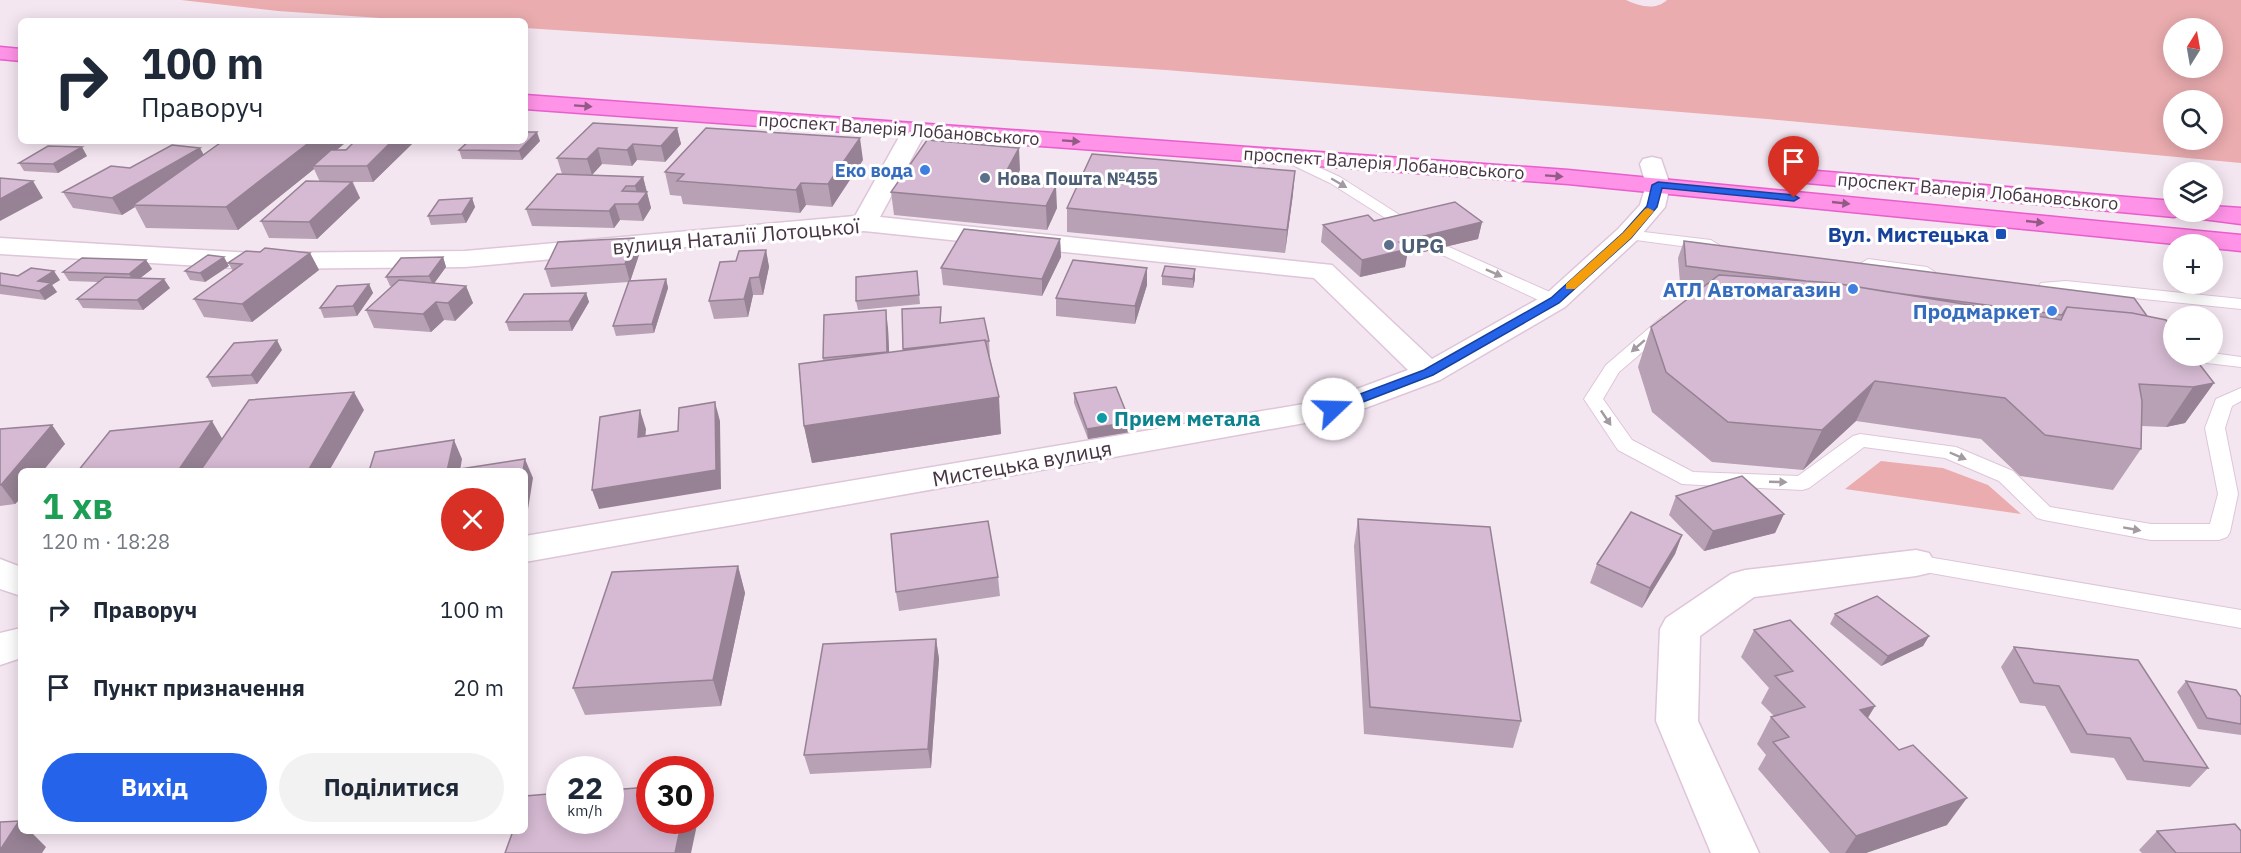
<!DOCTYPE html>
<html lang="uk">
<meta charset="utf-8">
<style>
body{margin:0;font-family:"IBM Plex Sans",sans-serif;background:#f2f2f3;color:#1f2937;height:100vh;display:flex;flex-direction:column;font-size:22px;white-space:nowrap}
*{box-sizing:border-box;margin:0}
p{font-size:20px;color:#747a83}
.icon{flex:none;width:33px;height:33px;fill:none;stroke:currentColor;stroke-width:2;stroke-linecap:round;stroke-linejoin:round}
.map{position:relative;flex:1;overflow:hidden}
.side{position:absolute;left:18px;top:468px;width:510px;height:366px;display:flex;flex-direction:column;background:#fff;border-radius:9px;box-shadow:0 3px 15px #0003}
.side>*{flex:none}
.hud{position:absolute;left:18px;top:18px;width:510px;height:126px;border-radius:9px;box-shadow:0 3px 15px #0003;background:#fff;color:#1f2937;overflow:hidden}
.needle{width:39px;rotate:11deg}
.fabs{position:absolute;left:2163px;top:18px;display:grid;gap:12px}
.fabs a{display:grid;place-items:center;width:60px;height:60px;border-radius:50%;background:#fff;box-shadow:0 3px 15px #0003;font-size:30px}
.speed{position:absolute;left:546px;top:756px;display:flex;gap:12px;font-size:30px;font-weight:700;text-align:center}
.speed>*{display:grid;place-content:center;width:78px;height:78px;border-radius:50%;background:#fff;box-shadow:0 3px 15px #0003;line-height:1}
.speed small{font-size:15px;font-weight:400}
.speed .limit{border:9px solid #d22;background:#fff;color:#111}
.pin{position:absolute;display:grid;place-items:center;width:51px;height:51px;color:#fff;margin:-62px -26px;border-radius:50% 50% 50% 0;rotate:-45deg;box-shadow:0 0 6px #0007}
.pin .icon{rotate:45deg}
.me{position:absolute;width:66px;margin:-33px;rotate:69deg;stroke-linejoin:round;filter:drop-shadow(0 0 4px #0008)}
.turn{display:flex;align-items:center;gap:21px;height:126px;padding:0 24px;font-size:27px}
.turn .icon{width:78px;height:78px;stroke-width:2.5}
.turn b{display:block;font-size:42px;line-height:51px}
.round{display:grid;place-items:center;flex:none;width:63px;height:63px;border-radius:32px;background:#f2f2f3}
.overview{display:flex;align-items:center;justify-content:space-between;height:102px;padding:0 24px}
h1{font-size:36px;font-weight:800;line-height:45px;color:#1e9e55}
.cta{display:flex;gap:12px;margin-top:auto;padding:12px 24px}
.cta a{flex:1;height:69px;border-radius:36px;background:#2563eb;color:#fff;font-size:24px;font-weight:800;line-height:69px;text-align:center}
.cta a+a{background:#f2f2f3;color:#1f2937}
ul{padding:0;list-style:none}
li{display:flex;align-items:center;gap:18px;height:78px;padding:0 24px}
li div{flex:1}
li b{display:block;font-size:22px}
li em{font-style:normal}
.map>svg:first-child{display:block}
.green{fill:#eaacaf;fill-rule:evenodd}
.lines{fill:none;stroke-linecap:round;stroke-linejoin:round}
.lane-casing{stroke:#dec5d9;stroke-width:2}
.street-casing{stroke:#dec5d9;stroke-width:3}
.primary-casing{stroke:#e95ecc;stroke-width:3}
.lane{fill:#fff;fill-rule:evenodd}
.street{fill:#fff;fill-rule:evenodd}
.primary{fill:#ff93e7;fill-rule:evenodd}
.wall{fill:#b8a0b5}
.shaded-wall{fill:#968294}
.building{fill:#d6bad3;stroke:#968294;stroke-width:1.5}
.oneway{fill:#915b85}
.oneway2{fill:#a39aa2}
.route{fill:#2563eb;stroke:#184099;stroke-width:1.5}
.slow{fill:#f59e0b}
.shop-dot{fill:#3f7fe0;stroke:#fff;stroke-width:2}
.service-dot{fill:#5c6f8a;stroke:#fff;stroke-width:2}
.transit-dot{fill:#1a4fb4;stroke:#fff;stroke-width:2}
.culture-dot{fill:#0f9aa8;stroke:#fff;stroke-width:2}
.labels{text-anchor:middle;dominant-baseline:central;stroke-width:6;stroke-linejoin:round;paint-order:stroke}
.far-street-label{font-size:18px;fill:#473544;stroke:#fff}
.far-shop-label{font-size:18px;font-weight:bold;fill:#366cbe;stroke:#fff;text-anchor:end}
.far-service-label{font-size:18px;font-weight:bold;fill:#4e5e75;stroke:#fff;text-anchor:start}
.transit-label{font-size:21px;font-weight:bold;fill:#164399;stroke:#fff;text-anchor:end}
.street-label{font-size:21px;fill:#473544;stroke:#fff}
.service-label{font-size:21px;font-weight:bold;fill:#4e5e75;stroke:#fff;text-anchor:start}
.shop-label{font-size:21px;font-weight:bold;fill:#366cbe;stroke:#fff;text-anchor:end}
.culture-label{font-size:21px;font-weight:bold;fill:#0d838f;stroke:#fff;text-anchor:start}
</style>
<div class="map">
<svg width="2241" height="853" viewBox="0 0 2241 853">
<rect width="100%" height="100%" fill="#f4e6f1"/>
<path class="green" d="M181,0H1626C1639,6 1655,11 1667,0H2241V163L1767,119L1166,70L525,28V21H424L278,11ZM2174,28H2212V68H2174ZM2174,100H2212V140H2174Z
M1881,461L1943,468L1988,485L2021,514L1845,489Z"/>
<g class="lines">
<defs>
<path id="lane" d="M1287,153L1340,177L1420,228L1418,231H1406L1330,183L1282,160L1280,157L1282,154Z
M1627,230L1711,240L1719,245L1711,250L1621,238L1619,235Z
M1440,243L1561,297L1564,301L1561,305H1549L1434,251L1432,248L1434,245Z
M1868,259L1927,267L1935,272L1927,277L1862,267L1860,264Z
M2066,281L2241,299V309L2066,291L2052,292C2045,299 2042,303 2032,301L2030,297L2041,283Z
M1668,316L1674,317L1677,321L1674,325L1619,372L1603,399L1632,440L1693,472L1798,476L1853,436L1860,434L1956,447L2013,471L2050,507L2151,524H2210L2218,494L2205,428L2216,399L2241,388V401L2232,406L2225,428L2238,494L2230,532L2227,537L2219,540H2151L2044,520L2037,518L1999,481L1945,458L1864,447L1809,488L1802,490L1682,484L1618,450L1584,399L1606,365L1662,317Z
M2212,353L2241,357V367L2190,361L2184,360L2181,356H2212Z
M1916,555L2241,610V628L1908,569L1905,563L1908,557Z"/>
<path id="street" d="M915,123L923,125L927,130L880,217L1332,265L1432,359L1545,295L1618,229L1640,205L1646,185L1640,164L1643,159L1652,157L1661,159L1670,185L1665,207L1636,241L1565,307L1440,380L1344,416L525,562V536L1327,400L1408,370L1314,278L864,231L465,267L252,269L0,254V238L252,253L465,251L855,216L903,130L907,125Z
M1916,550L1929,553L1935,563L1929,573L1916,576L1754,597L1700,636L1698,721L1759,853H1711L1656,721L1660,629L1666,618L1731,574L1745,570Z
M0,559L21,567V596L0,589Z
M21,628V658L0,665V633Z"/>
<path id="primary" d="M0,47L21,49V61L0,59Z
M525,95L1568,170L2241,235V251L2212,248V244H2175L1568,184L525,109Z
M1805,170L2174,201V212H2212V206L2241,208V224L2187,217L2184,213L2174,217L1796,182L1793,177L1796,172Z"/>
</defs>
<use href="#lane" class="lane-casing"/>
<use href="#street" class="street-casing"/>
<use href="#primary" class="primary-casing"/>
<use href="#lane" class="lane"/>
<use href="#street" class="street"/>
<use href="#primary" class="primary"/>
</g>
<path class="wall" d="M677,128L681,144L665,162L637,160L632,166L602,164L592,175L643,177L651,208L643,221L620,220L614,228L532,226L526,209L589,175L562,174L557,158Z
M540,141L522,160L462,159L459,150Z
M345,143L337,150L413,143L373,182H353L360,198L317,239L269,238L261,221L320,182L314,169L238,230L146,228L135,207L122,215L73,208L63,192L130,168L204,155Z
M87,156L58,173L24,171L19,163Z
M863,160L832,207L806,205L800,213L683,204L681,196L670,195L665,172Z
M1020,170L1014,182L1057,208L1047,230L894,215L891,192Z
M1293,194L1285,253L1067,232V208Z
M472,198L475,207L466,223L431,225L428,216Z
M1374,221L1482,222L1478,239L1407,256L1405,267L1360,277L1321,242L1323,225Z
M1060,239L1061,257L1042,296L943,285L941,268Z
M1684,241L2147,316L2214,383L2185,423L2166,427L2142,426L2141,449L2113,490L2020,476L1981,439L1856,421L1803,470L1712,462L1652,412L1638,367L1651,327L1704,286L1680,283L1678,258Z
M766,250L769,267L763,295H753L748,317L714,319L709,301L736,261Z
M260,252L310,253L319,270L252,322L204,317L194,299L233,271L228,263Z
M639,255L630,281L666,279L668,288L654,333L616,336L613,326L629,282L551,287L545,269Z
M443,257L446,267L434,283L466,286L473,303L455,321L444,320L431,332L374,328L366,310L392,286H390L386,277Z
M146,260L152,269L140,278L170,288L143,310L83,308L77,299L99,282L69,281L63,272Z
M229,266L205,282L190,280L185,271Z
M917,271L920,304L858,310L856,301Z
M0,273L60,280L52,285L57,292L45,300L0,294Z
M1162,276L1195,279L1193,288L1162,285Z
M369,284L373,293L357,316L324,318L320,308Z
M1147,285L1135,324L1056,316V298Z
M586,293L589,302L572,331H509L506,322Z
M902,309L942,323L989,341L990,359L1001,434L812,463L804,426L823,361V358L888,328L889,353L903,351Z
M282,350L257,384L212,387L207,377Z
M1074,393L1130,422V432L1088,439L1074,403Z
M52,425L65,444L21,471V498L15,504L0,506V429Z
M1676,496L1784,514L1775,533L1704,551L1669,515Z
M1358,519L1521,721L1513,748L1364,734L1354,546Z
M1682,535L1675,554L1642,608L1590,583L1597,564Z
M738,566L745,593L721,706L585,715L573,688Z
M998,577L1000,596L899,611L896,592Z
M1835,614L1929,636L1923,646L1881,666L1830,624Z
M1754,630L1875,706L1868,718L1947,825L1866,853H1830L1758,769L1766,755L1757,744L1771,717L1774,716L1761,703L1769,688L1741,657Z
M936,639L939,659L931,768L810,774L804,755Z
M2014,647L2208,768L2190,787L2127,780L2114,758L2071,753L2045,706L2020,703L2001,667Z
M2186,681L2241,697V735L2198,729L2177,692Z
M2157,831L2241,853H2142L2139,850Z"/>
<path class="shaded-wall" d="M677,128L681,144L665,162L661,146Z
M537,132L540,141L522,160L519,151Z
M860,138L863,160L832,207L828,184Z
M311,141H344L345,143L317,166H313L314,169L238,230L226,207Z
M392,141H412L413,143L373,182L367,166Z
M633,144L637,160L632,166L627,150Z
M82,147L87,156L58,173L53,164Z
M200,148L209,164L133,205L135,207L122,215L112,198Z
M598,148L602,164L592,175L587,159Z
M1019,148L1020,170L1002,204L1001,181Z
M1295,171L1293,194L1285,253L1287,230Z
M643,177L651,208L643,221L638,204L640,202L635,186Z
M33,181L43,198L0,221V199Z
M352,182L360,198L317,239L309,222Z
M801,183L806,205L800,213L796,190Z
M1056,186L1057,208L1047,230L1046,206Z
M472,198L475,207L466,223L462,214Z
M615,204L620,220L614,228L609,211Z
M1482,222L1478,239L1407,256L1405,267L1360,277L1362,260L1399,242Z
M634,238L639,255L630,282L625,264Z
M1060,239L1061,257L1042,296V279Z
M766,250L769,267L763,295L759,277Z
M310,253L319,270L252,322L242,304Z
M224,257L229,266L205,282L200,273Z
M443,257L446,267L433,285L429,276Z
M146,260L152,269L134,283L129,274Z
M1147,268V285L1135,324V306Z
M1195,269V279L1193,288V279Z
M54,271L60,280L52,285L57,292L45,300L39,291L38,281Z
M750,278L753,295L748,317L744,299Z
M164,279L170,288L143,310L137,300Z
M666,279L668,288L654,333L652,324Z
M369,284L373,293L357,316L353,306Z
M466,286L473,303L455,321L448,303Z
M586,293L589,302L572,331L569,321Z
M436,302L444,320L431,332L423,314Z
M886,310L888,328L890,370L887,352Z
M277,340L282,350L257,384L251,375Z
M1875,381L1856,421L1803,470L1822,430Z
M2214,383L2185,423L2166,427L2193,387Z
M354,392L364,410L329,471H308Z
M999,397L1001,434L812,463L804,426Z
M715,402L720,421L721,489L599,509L592,490L716,470Z
M640,410L646,429L644,456L638,437Z
M212,421L223,440L203,471H178Z
M1130,422V432L1088,439L1087,429Z
M52,425L65,444L43,471H21V498L15,504L1,485Z
M454,440L462,459L460,471H447Z
M525,459L533,478L525,528V471H523Z
M1784,514L1775,533L1704,551L1713,531Z
M1682,535L1675,554L1642,608L1650,588Z
M738,566L745,593L721,706L713,680Z
M1929,636L1923,646L1881,666L1888,656Z
M936,639L939,659L931,768L928,749Z
M1875,706L1858,733L1860,710Z
M1967,798L1947,825L1866,853H1845L1856,836Z
M682,820H698L691,853H675Z
M19,821L21,822V831H30L46,847L42,853H0V850Z"/>
<path class="building" d="M593,123L677,128L661,146L633,144L627,150L598,148L587,159L557,158Z
M706,128L860,138L828,184L801,183L796,190L677,181L684,174L665,172Z
M525,132H537L519,151L459,150L469,141H525Z
M927,140L1019,148L1001,181L1056,186L1046,206L891,192Z
M223,141H311L226,207L133,205Z
M355,141H392L367,166H313L331,150H346Z
M172,145L200,148L112,198L63,192L111,166L130,168Z
M48,146L82,147L53,164L19,163Z
M1092,154L1295,171L1287,230L1067,208Z
M557,174L643,177L635,186H626L622,191L647,192L638,204H615L609,211L526,209Z
M0,178L33,181L0,199Z
M306,181L352,182L309,222L261,221Z
M472,198L462,214L428,216L439,200Z
M1455,202L1482,222L1399,242L1408,249L1362,260L1323,225L1368,215L1374,221Z
M964,229L1060,239L1042,279L941,268Z
M634,238L625,264L545,269L558,242Z
M1684,241L2134,298L2147,316L2132,313L2067,307L2062,315L1888,292L1834,283L1806,281L1686,266Z
M265,248L310,253L242,304L194,299L242,264L228,263L246,251L260,252Z
M766,250L759,277L750,278L744,299L709,301L720,262L736,261L739,251Z
M208,255L224,257L200,273L185,271Z
M443,257L429,276L386,277L401,258Z
M82,258L146,260L129,274L63,272Z
M1073,260L1147,268L1135,306L1056,298Z
M1165,266L1195,269L1193,279L1162,276Z
M31,268L54,271L38,281L51,283L39,291L0,285V273L18,276Z
M917,271L919,295L856,301V277Z
M1719,275L1834,283L2061,320L2067,307L2132,313L2166,320L2174,330V356H2193L2214,383L2193,387L2139,384L2142,401L2141,449L2045,435L2005,398L1875,381L1822,430L1728,422L1666,372L1651,327Z
M105,277L164,279L137,300L77,299Z
M666,279L652,324L613,326L629,281Z
M399,280L466,286L448,303L436,302L423,314L366,310Z
M369,284L353,306L320,308L337,286Z
M586,293L569,321L506,322L524,294Z
M941,307L940,323L984,318L989,341H985V340L903,349L902,309Z
M886,310L887,352L823,358L824,315Z
M277,340L251,375L207,377L234,343Z
M985,340L999,397L804,426L799,364Z
M1116,387L1130,422L1087,429L1074,393Z
M354,392L308,471H200L249,400Z
M715,402L716,470L592,490L600,417L640,410L638,437L678,431L679,408Z
M212,421L178,471H78L110,431Z
M52,425L1,485H0V429Z
M454,440L447,471L525,459L523,471H369L375,452Z
M1742,476L1784,514L1713,531L1676,496Z
M1631,512L1682,535L1650,588L1597,564Z
M1358,519L1490,527L1521,721L1370,707Z
M988,521L998,577L896,592L891,534Z
M738,566L713,680L573,688L612,572Z
M1877,596L1929,636L1888,656L1835,614Z
M1790,620L1875,706L1860,710L1899,750L1913,745L1967,798L1856,836L1773,742L1789,737L1771,717L1805,707L1775,676L1793,671L1754,630Z
M936,639L928,749L804,755L823,644Z
M2014,647L2138,660L2208,768L2144,761L2130,738L2087,734L2059,686L2034,683Z
M2186,681L2236,690L2241,697V724L2207,718Z
M650,787V820H682L675,853H505L513,831H525V796L560,793V820H610V790Z
M19,821L0,850V822Z
M2235,824L2241,831V853H2176L2157,831Z"/>
<defs><path id="oneway-solid" d="M-6-.8H1V-3.2L6.5 0L1 3.2V.8H-6Z" transform="scale(1.5)"/></defs>
<g class="oneway">
<use href="#oneway-solid" transform="translate(583 106) rotate(4)"/>
<use href="#oneway-solid" transform="translate(1071 141) rotate(4)"/>
<use href="#oneway-solid" transform="translate(1554 176) rotate(4)"/>
<use href="#oneway-solid" transform="translate(1841 203) rotate(6)"/>
<use href="#oneway-solid" transform="translate(2035 222) rotate(6)"/>
</g>
<g class="oneway2">
<use href="#oneway-solid" transform="translate(1339 183) rotate(30)"/>
<use href="#oneway-solid" transform="translate(1494 273) rotate(24)"/>
<use href="#oneway-solid" transform="translate(1638 346) rotate(139)"/>
<use href="#oneway-solid" transform="translate(1606 418) rotate(56)"/>
<use href="#oneway-solid" transform="translate(1958 456) rotate(23)"/>
<use href="#oneway-solid" transform="translate(1778 482) rotate(2)"/>
<use href="#oneway-solid" transform="translate(2132 529) rotate(10)"/>
</g>
<path class="route" d="M1658,182L1794,195L1799,198L1794,201L1662,188L1657,207L1631,238L1559,303L1433,375L1337,412H1328L1326,409L1328,406L1424,370L1551,298L1623,233L1647,206L1652,185Z"/>
<path class="slow" d="M1648,208L1654,211L1631,238L1575,289H1566V284L1623,233L1645,209Z"/>
<g class="shop-dot">
<circle cx="925" cy="170" r="6"/>
<circle cx="1853" cy="289" r="6"/>
<circle cx="2052" cy="311" r="6"/>
</g>
<g class="service-dot">
<circle cx="985" cy="178" r="6"/>
<circle cx="1389" cy="245" r="6"/>
</g>
<rect class="transit-dot" x="1995" y="228" width="12" height="12" rx="3"/>
<circle class="culture-dot" cx="1102" cy="418" r="6"/>
<g class="labels">
<g class="far-street-label">
<text transform="translate(899 129) rotate(4)">проспект Валерія Лобановського</text>
<text transform="translate(1384 163) rotate(4)">проспект Валерія Лобановського</text>
<text transform="translate(1978 191) rotate(5)">проспект Валерія Лобановського</text>
</g>
<g class="far-shop-label">
<text x="913" y="170">Еко вода</text>
</g>
<g class="far-service-label">
<text x="997" y="178">Нова Пошта №455</text>
</g>
<g class="transit-label">
<text x="1989" y="234">Вул. Мистецька</text>
</g>
<g class="street-label">
<text transform="translate(736 236) rotate(-5)">вулиця Наталії Лотоцької</text>
<text transform="translate(1022 463) rotate(-10)">Мистецька вулиця</text>
</g>
<g class="service-label">
<text x="1401" y="245">UPG</text>
</g>
<g class="shop-label">
<text x="1841" y="289">АТЛ Автомагазин</text>
<text x="2040" y="311">Продмаркет</text>
</g>
<g class="culture-label">
<text x="1114" y="418">Прием метала</text>
</g>
</g>
</svg>
<div class="fabs">
<a><svg class="needle" viewBox="-14 -14 28 28"><path d="M0-13l5 13h-10z" fill="#e53935"/><path d="M0 13l5-13h-10z" fill="#747a83"/></svg></a>
<a><svg class="icon" aria-label="search" viewBox="0 0 24 24"><circle cx="10" cy="10" r="6"/><path d="M15 15l6 6"/></svg></a>
<a><svg class="icon" aria-label="layers" viewBox="0 0 24 24"><path d="M12 4l9 5-9 5-9-5zM3 14l9 5 9-5"/></svg></a>
<a>+</a>
<a>−</a>
</div>
<div class="speed"><div>22<small>km/h</small></div><div class="limit">30</div></div>
<div class="pin" style="left:1794px;top:198px;background:#d93025"><svg class="icon" aria-label="arrive" viewBox="0 0 24 24"><path d="M6 21V4h12l-3 4 3 4H6"/></svg></div>
<svg class="me" style="left:1333px;top:409px" viewBox="-20 -20 40 40"><circle r="19" fill="#fff"/><path d="M0-13L10 11 0 6-10 11z" fill="#2563eb"/></svg>
<div class="hud">
<div class="turn"><svg class="icon" aria-label="right" viewBox="0 0 24 24"><path d="M7 20v-9h11M14 6l5 5-5 5"/></svg><div><b>100 m</b>Праворуч</div></div>
</div>
<section class="side">
<div class="overview"><div><h1>1 хв</h1><p>120 m · 18:28</p></div><a class="round" style="background:#d93025;color:#fff"><svg class="icon" aria-label="close" viewBox="0 0 24 24"><path d="M6 6l12 12M18 6L6 18"/></svg></a></div>
<ul>
<li><svg class="icon" aria-label="right" viewBox="0 0 24 24"><path d="M7 20v-9h11M14 6l5 5-5 5"/></svg><div><b>Праворуч</b></div><em>100 m</em></li>
<li><svg class="icon" aria-label="arrive" viewBox="0 0 24 24"><path d="M6 21V4h12l-3 4 3 4H6"/></svg><div><b>Пункт призначення</b></div><em>20 m</em></li>
</ul>
<div class="cta"><a>Вихід</a><a>Поділитися</a></div>
</section>
</div>
